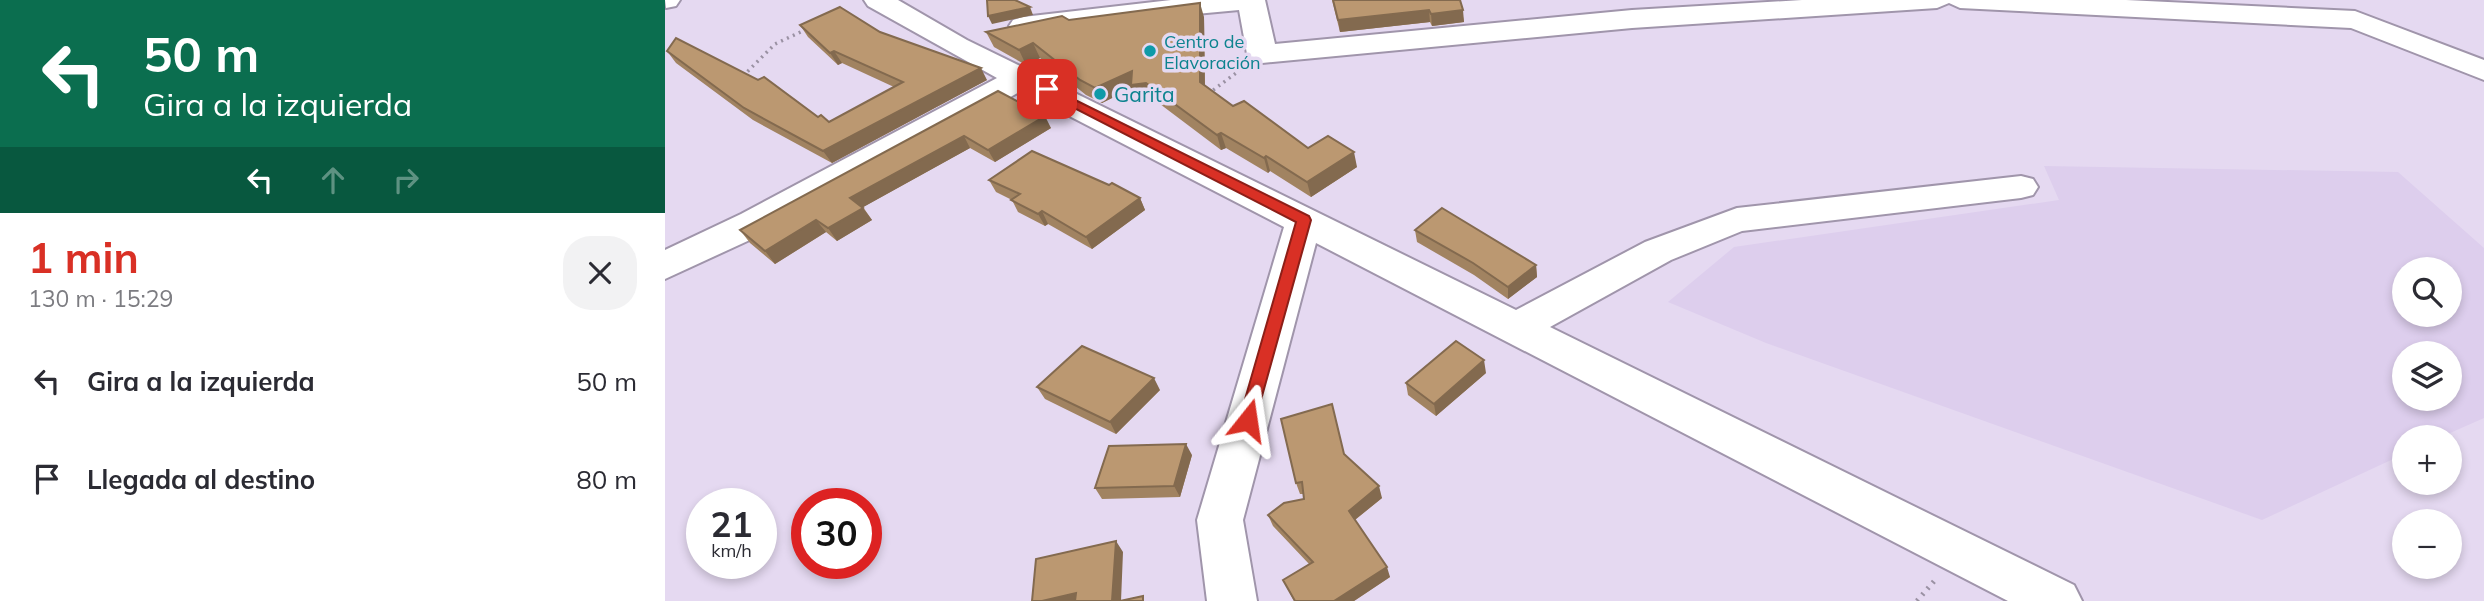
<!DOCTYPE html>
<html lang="es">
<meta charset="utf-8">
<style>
body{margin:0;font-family:Mulish,sans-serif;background:#f2f2f3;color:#2b2b33;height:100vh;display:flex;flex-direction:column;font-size:26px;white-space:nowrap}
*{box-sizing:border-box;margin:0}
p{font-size:23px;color:#7c7c81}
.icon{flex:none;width:38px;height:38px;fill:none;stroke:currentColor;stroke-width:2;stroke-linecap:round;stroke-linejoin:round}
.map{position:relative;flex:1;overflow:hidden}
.side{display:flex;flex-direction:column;background:#fff;width:665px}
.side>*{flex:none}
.top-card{background:#0b6e4f;color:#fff;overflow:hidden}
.controls{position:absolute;left:1727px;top:257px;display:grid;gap:14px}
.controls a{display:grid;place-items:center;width:70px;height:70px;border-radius:50%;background:#fff;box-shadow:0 4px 10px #0003;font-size:35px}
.speed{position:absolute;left:21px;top:488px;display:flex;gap:14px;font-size:35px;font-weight:700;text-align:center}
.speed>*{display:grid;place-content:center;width:91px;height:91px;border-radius:50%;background:#fff;box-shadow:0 4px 10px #0003;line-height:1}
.speed small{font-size:18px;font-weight:400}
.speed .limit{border:10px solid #d22;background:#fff;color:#111}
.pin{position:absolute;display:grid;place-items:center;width:60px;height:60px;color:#fff;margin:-30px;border-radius:14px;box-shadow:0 4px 10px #0006}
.me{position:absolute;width:77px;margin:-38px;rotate:15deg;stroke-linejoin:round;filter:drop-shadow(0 0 5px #0008)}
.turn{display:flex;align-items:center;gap:24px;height:147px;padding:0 28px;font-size:32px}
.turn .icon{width:91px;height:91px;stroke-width:2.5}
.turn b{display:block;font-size:49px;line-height:60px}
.lanes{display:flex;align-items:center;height:66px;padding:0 28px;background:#0003;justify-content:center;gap:35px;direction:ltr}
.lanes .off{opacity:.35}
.round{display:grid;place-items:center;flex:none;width:74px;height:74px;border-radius:28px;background:#f2f2f3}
.summary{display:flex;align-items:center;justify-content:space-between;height:119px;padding:0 28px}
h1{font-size:42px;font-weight:700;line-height:52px;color:#d93025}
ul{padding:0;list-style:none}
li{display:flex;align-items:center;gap:21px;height:98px;padding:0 28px}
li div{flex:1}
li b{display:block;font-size:26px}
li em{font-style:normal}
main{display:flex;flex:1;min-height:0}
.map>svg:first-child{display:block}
.built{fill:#ddceed;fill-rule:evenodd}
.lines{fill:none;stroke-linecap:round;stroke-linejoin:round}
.minor-casing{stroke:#a095ab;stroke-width:4}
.major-casing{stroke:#a095ab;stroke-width:4}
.path-far1{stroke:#9a91a3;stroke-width:3.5;stroke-dasharray:2 4.5;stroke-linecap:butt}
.path{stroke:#9a91a3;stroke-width:5;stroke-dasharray:2 6;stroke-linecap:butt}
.minor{fill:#fff;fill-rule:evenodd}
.major{fill:#fff;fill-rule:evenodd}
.wall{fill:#a18361}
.shaded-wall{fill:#836a4f}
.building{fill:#bb9871;stroke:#836a4f;stroke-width:2}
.route{fill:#d93025;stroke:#8d1f18;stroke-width:2}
.culture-dot{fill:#0f9aa8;stroke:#e5d9f1;stroke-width:2.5}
.labels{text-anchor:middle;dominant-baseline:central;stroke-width:7;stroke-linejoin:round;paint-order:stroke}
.far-culture-label{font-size:18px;fill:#0d838f;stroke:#e5d9f1;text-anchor:start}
.culture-label{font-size:21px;fill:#0d838f;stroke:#e5d9f1;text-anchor:start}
</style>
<main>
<section class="side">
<div class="top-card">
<div class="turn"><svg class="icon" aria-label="left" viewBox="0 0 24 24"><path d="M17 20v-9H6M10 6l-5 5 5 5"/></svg><div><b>50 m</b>Gira a la izquierda</div></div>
<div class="lanes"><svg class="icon" aria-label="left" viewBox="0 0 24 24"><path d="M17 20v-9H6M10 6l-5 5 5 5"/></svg><svg class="icon off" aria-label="ahead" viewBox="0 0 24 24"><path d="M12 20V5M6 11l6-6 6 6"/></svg><svg class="icon off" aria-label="right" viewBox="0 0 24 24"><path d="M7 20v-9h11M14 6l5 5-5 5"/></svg></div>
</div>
<div class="summary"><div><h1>1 min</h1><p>130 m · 15:29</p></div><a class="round"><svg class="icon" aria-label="close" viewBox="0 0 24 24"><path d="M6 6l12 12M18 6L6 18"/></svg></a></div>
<ul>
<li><svg class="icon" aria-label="left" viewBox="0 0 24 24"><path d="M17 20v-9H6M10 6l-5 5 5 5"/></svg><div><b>Gira a la izquierda</b></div><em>50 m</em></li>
<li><svg class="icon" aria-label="arrive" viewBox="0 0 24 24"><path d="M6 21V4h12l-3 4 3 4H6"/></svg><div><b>Llegada al destino</b></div><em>80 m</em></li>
</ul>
</section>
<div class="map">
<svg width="1819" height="601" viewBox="0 0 1819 601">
<rect width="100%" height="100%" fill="#e5d9f1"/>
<path class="built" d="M1379,166L1733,172L1819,248V418L1776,437L1740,438L1739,454L1597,520L1101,343L1003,302L1069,247L1394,200ZM1740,270H1785V315H1740ZM1740,354H1785V399H1740Z"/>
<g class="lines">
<defs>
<path id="minor" d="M199,0H233L302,40L851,310L980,242L1072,208L1356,176L1368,179L1373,187L1368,195L1356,198L1077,231L1006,260L885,327L1409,585L1417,601H1343L651,243L578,520L592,601H542L532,520L619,227L356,91L102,232L0,279V250L76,214L332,78L203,6Z
M506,0H600L610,44L967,10L1137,0H1461L1690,11L1819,60V80L1686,28L1295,8L1284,3L1272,8L967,28L597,63L587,60L582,54L574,10L434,23L358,35L348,32L344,26L348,20L358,17Z"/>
<path id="major" d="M0,0H15L11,6L1,8Z"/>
</defs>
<use href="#minor" class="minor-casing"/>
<use href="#major" class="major-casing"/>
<path class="path-far1" d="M78,76L110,44L144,28
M543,94L575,70"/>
<path class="path" d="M1252,601L1270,580"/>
<use href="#minor" class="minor"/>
<use href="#major" class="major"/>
</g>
<path class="wall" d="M667,0H795L799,22L767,26L765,22L675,32Z
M539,17L540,85L568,106L643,148L692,167L646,197L605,171L603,173L561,148L556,150L487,98L472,100L467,88L437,103L421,95L375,58L361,65L329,47L321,32L404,20Z
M135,25L215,32L322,80L167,163L88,120L11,63L2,51L164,122L229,87L177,63L173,65L143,37Z
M333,91L386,128L330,162L305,148L198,207L207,220L172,241L161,232L110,264L85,243L75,230Z
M324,180L475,198L480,210L427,249L383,224L380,226L353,212L347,200L331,192Z
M750,230L871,265L872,277L843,299L809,275L752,242Z
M821,373L771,416L743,395L741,383Z
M372,387L495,390L451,434L380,399Z
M680,454L717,498L690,520L725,577L689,601H629L618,580L644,564L608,526L603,515L639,499L638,494H635L631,483Z
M527,455L515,497L437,499L430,488Z"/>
<path class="shaded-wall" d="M535,3L539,17L540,97L535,82Z
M365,7L368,15L327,24L323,16Z
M764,10L765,22L675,32L673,20Z
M798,10L799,22L767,26L766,14Z
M368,43L375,58L361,65L354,50Z
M169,51L177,63L173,65L165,53Z
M316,68L322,80L167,163L158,151Z
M467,71L481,83L487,98L472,100L467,88L437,103L430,88Z
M380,116L386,128L330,162L323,150Z
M556,133L561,148L556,150L552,135Z
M299,136L305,148L193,210L185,198Z
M689,152L692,167L646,197L642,182Z
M601,156L605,171L603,173L599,158Z
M475,198L480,210L427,249L421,237Z
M198,208L207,220L172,241L163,228Z
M377,211L383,224L380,226L373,214Z
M151,220L161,232L110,264L100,251Z
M871,265L872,277L843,299V287Z
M819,360L821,373L771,416L769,404Z
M489,378L495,390L451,434L445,422Z
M521,444L527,455L515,497L509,486Z
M714,486L717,498L687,522L684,511Z
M451,541L458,552L456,601H447Z
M722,567L725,577L689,601H669Z
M411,593L417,601H377Z"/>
<path class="building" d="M322,0H350L365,7L323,16Z
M668,0H795L798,10L766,14L764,10L673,20Z
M535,3V82L568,106L579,101L643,148L663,136L689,152L642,182L601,156L599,158L556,133L552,135L481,83L466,85L467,71L430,88L415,80L368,43L354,50L321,32L397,16L404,20Z
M175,7L215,32L316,68L158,151L79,108L2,51L11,38L93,80L99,77L153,117L156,115L164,122L238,82L169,51L165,53L135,25Z
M333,91L380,116L323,150L299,136L185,198L198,208L163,228L151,220L100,251L75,230Z
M367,151L444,185L447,183L475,198L421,237L377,211L373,214L346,200L355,194L324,180Z
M777,208L871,265L843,287L808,263L750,230Z
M791,341L819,360L769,404L741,383Z
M417,346L489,378L445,422L372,387Z
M667,404L679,454L714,486L684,511L722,567L669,601H630L618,580L648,562L603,515L619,503L639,499L637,482L631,483L616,419Z
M521,444L509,486L430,488L444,446Z
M451,541L447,601H410L411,593L377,601H367L371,559Z
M478,596V601H455Z"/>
<path class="route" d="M382,86L644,216L646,220L589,425L583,427L577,425L574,420L631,222L378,92L376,89Z"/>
<g class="culture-dot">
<circle cx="485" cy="51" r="7"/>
<circle cx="435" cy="94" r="7"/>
</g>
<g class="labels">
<g class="far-culture-label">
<text x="499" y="41">Centro de<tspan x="499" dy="21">Elavoración</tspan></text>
</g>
<g class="culture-label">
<text x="449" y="94">Garita</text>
</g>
</g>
</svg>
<div class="controls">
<a><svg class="icon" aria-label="search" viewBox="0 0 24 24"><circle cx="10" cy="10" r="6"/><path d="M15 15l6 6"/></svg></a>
<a><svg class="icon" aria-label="layers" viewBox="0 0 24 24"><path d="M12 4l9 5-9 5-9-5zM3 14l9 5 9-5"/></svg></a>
<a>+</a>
<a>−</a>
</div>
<div class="speed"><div>21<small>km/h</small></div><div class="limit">30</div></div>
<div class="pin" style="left:382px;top:89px;background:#d93025"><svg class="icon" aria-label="arrive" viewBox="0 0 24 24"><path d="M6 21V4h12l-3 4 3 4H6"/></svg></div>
<svg class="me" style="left:583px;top:420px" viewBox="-20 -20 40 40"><path d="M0-17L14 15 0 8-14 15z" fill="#d93025" stroke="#fff" stroke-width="4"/></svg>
</div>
</main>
